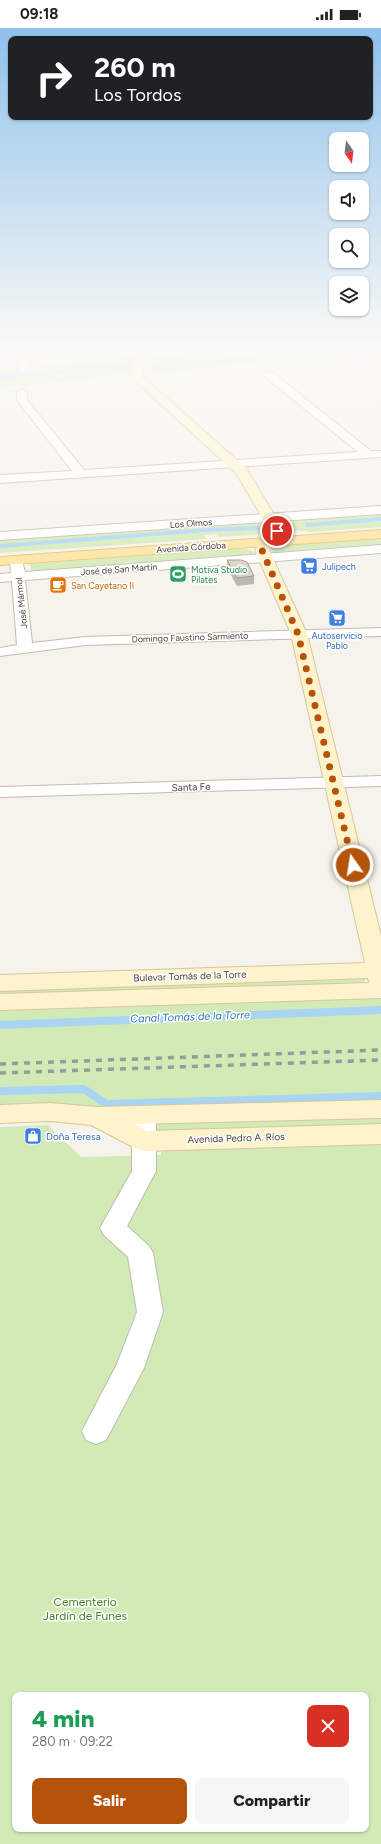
<!DOCTYPE html>
<html lang="es">
<meta charset="utf-8">
<style>
body{margin:0;font-family:Figtree,sans-serif;background:#f6f6f6;color:#202124;height:100vh;display:flex;flex-direction:column;font-size:15px;white-space:nowrap}
*{box-sizing:border-box;margin:0}
p{font-size:13px;color:#757577}
.icon{flex:none;width:22px;height:22px;fill:none;stroke:currentColor;stroke-width:2;stroke-linecap:round;stroke-linejoin:round}
.map{position:relative;flex:1;overflow:hidden}
.panel{position:absolute;left:12px;top:1664px;width:357px;height:140px;display:flex;flex-direction:column;background:#fff;border-radius:8px;box-shadow:0 1px 3px #0004}
.panel>*{flex:none}
.guide{position:absolute;left:8px;top:8px;width:365px;height:84px;border-radius:8px;box-shadow:0 1px 3px #0004;background:#202124;color:#fff;overflow:hidden}
.needle{width:26px;rotate:166deg}
.fabs{position:absolute;left:329px;top:104px;display:grid;gap:8px}
.fabs a{display:grid;place-items:center;width:40px;height:40px;border-radius:8px;background:#fff;box-shadow:0 1px 3px #0004;font-size:20px}
.pin{position:absolute;display:grid;place-items:center;width:34px;height:34px;color:#fff;margin:-17px;border:2px solid #fff;border-radius:50%;box-shadow:0 1px 4px #0007}
.me{position:absolute;width:44px;margin:-22px;rotate:347deg;stroke-linejoin:round;filter:drop-shadow(0 0 3px #0008)}
.turn{display:flex;align-items:center;gap:14px;height:84px;padding:0 20px;font-size:18px}
.turn .icon{width:52px;height:52px;stroke-width:2.5}
.turn b{display:block;font-size:28px;line-height:34px}
.round{display:grid;place-items:center;flex:none;width:42px;height:42px;border-radius:8px;background:#f6f6f6}
.head{display:flex;align-items:center;justify-content:space-between;height:68px;padding:0 20px}
h1{font-size:24px;font-weight:800;line-height:30px;color:#1e9e55}
.primary-button{display:flex;gap:8px;margin-top:auto;padding:8px 20px}
.primary-button a{flex:1;height:46px;border-radius:8px;background:#b45309;color:#fff;font-size:16px;font-weight:800;line-height:46px;text-align:center}
.primary-button a+a{background:#f6f6f6;color:#202124}
.status{display:flex;justify-content:space-between;align-items:center;height:28px;padding:0 20px;background:#fff;direction:ltr}
.status svg{height:11px;fill:currentColor}
.map>svg:first-child{display:block}
.green{fill:#d2eab5;fill-rule:evenodd}
.water{fill:#a9d4f2}
.lines{fill:none;stroke-linecap:round;stroke-linejoin:round}
.stream-far2{stroke:#a9d4f2;stroke-width:3}
.stream-far1{stroke:#a9d4f2;stroke-width:4}
.stream{stroke:#a9d4f2;stroke-width:8}
.street-casing{stroke:#c2bbae;stroke-width:2}
.secondary-casing{stroke:#d6c79b;stroke-width:2}
.primary-casing{stroke:#e6c16a;stroke-width:2}
.street{fill:#fff;fill-rule:evenodd}
.secondary{fill:#fff3cd;fill-rule:evenodd}
.primary{fill:#ffe39c;fill-rule:evenodd}
.rail{stroke:#9a9a9a;stroke-width:3.5;stroke-dasharray:6 6;stroke-linecap:butt}
.wall{fill:#bab2a6}
.building{fill:#d8cfc1;stroke:#979187}
.route{stroke:#b45309;stroke-width:7;stroke-dasharray:0 12.6}
.labels{text-anchor:middle;dominant-baseline:central;stroke-width:3;stroke-linejoin:round;paint-order:stroke}
.far-street-label{font-size:9px;fill:#4b4439;stroke:#fff}
.far-shop-label{font-size:9px;fill:#366cbe;stroke:#fff;text-anchor:start}
.far-leisure-label{font-size:9px;fill:#27864d;stroke:#fff;text-anchor:start}
.far-food-label{font-size:9px;fill:#c56008;stroke:#fff;text-anchor:start}
.street-label{font-size:10px;fill:#4b4439;stroke:#fff}
.shop-label{font-size:10px;fill:#366cbe;stroke:#fff;text-anchor:start}
.water-label{font-size:11px;font-style:italic;fill:#2e7ab2;stroke:#fff}
.near-park-label{font-size:12px;fill:#4a7f2a;stroke:#fff}
</style>
<div class="status"><b>09:18</b><svg viewBox="0 0 49 12"><path d="M0 12V9h3v3zM5 12V6h3v6zM10 12V3h3v9zM15 12V0h3v12zM26 1h20v11H26zM47 4h2v5h-2z"/></svg></div>
<div class="map">
<svg width="381" height="1816" viewBox="0 0 381 1816">
<rect width="100%" height="100%" fill="#f6f3ec"/>
<path class="green" d="M262,318H381V325H359L170,344H152L150,338L152,331L157,328Z
M128,329L134,330L135,332L130,345L41,356L0,359V342Z
M381,485V499L310,504L285,501L281,497L291,491Z
M250,493L264,497L266,503L255,507L218,509L216,506L204,507L206,511L0,525V511Z
M381,510V518L298,522L274,526L270,520L280,518Z
M234,521H247L254,524L252,527L140,536L128,534L100,539L31,543L30,536Z
M365,950V954L360,957L0,968V959Z
M381,962V1816H0V1099L48,1097L81,1129L161,1127V1112L97,1088L0,1086V974ZM15,1667H366V1801H15Z"/>
<path class="water" d="M118,336H125V340L122,342L23,349L0,352V346Z"/>
<g class="lines">
<path class="stream-far2" d="M278,328L351,318
M150,338L256,330"/>
<path class="stream-far1" d="M307,497L381,491
M0,518L206,502L258,500"/>
<path class="stream" d="M0,997L381,982
M0,1063L84,1061L106,1076L381,1068"/>
<defs>
<path id="street" d="M14,318H24L33,330L25,343L22,344L17,341L23,330Z
M375,324L381,327V335L378,334L370,327Z
M268,343L272,344L371,423H381V429L0,455V447L72,443L17,372V364L22,361L27,364V372L84,442L358,424L264,348L263,346Z
M381,478V486L0,512V504Z
M381,517V525L25,552L32,615L85,609L381,600V608L85,617L0,628V620L17,617L12,553L0,554V546L11,545L10,536L12,533H22L25,544Z
M381,748V758L0,769V759Z
M144,1079L152,1081L156,1087V1143L127,1198L149,1218L153,1225L163,1284L144,1340L106,1412L96,1416L86,1412L82,1403L117,1336L137,1284L128,1229L104,1207L100,1200L132,1143V1087L136,1081Z"/>
<path id="secondary" d="M138,318L149,319L142,348L246,440L284,503L269,522L307,606L381,908V970L0,982V966L369,955L368,950L0,963V947L365,935L291,606L255,522L270,503L236,445L134,352L131,347Z
M381,1072V1090L134,1096L147,1103L381,1096V1116L144,1123L135,1120L91,1097L50,1093L0,1095V1077L50,1075L97,1079Z"/>
<path id="primary" d="M381,502V510L0,537V529Z"/>
</defs>
<use href="#street" class="street-casing"/>
<use href="#secondary" class="secondary-casing"/>
<use href="#primary" class="primary-casing"/>
<use href="#street" class="street"/>
<use href="#secondary" class="secondary"/>
<use href="#primary" class="primary"/>
<path class="rail" d="M0,1036L381,1022
M0,1045L381,1032"/>
</g>
<path class="wall" d="M227,532L254,548V556L237,558L227,540Z"/>
<path class="building" d="M227,532H241L247,534L254,548L237,550Z"/>
<linearGradient id="sky" x2="0" y2="1"><stop stop-color="#8fc1ec"/><stop offset="0.56" stop-color="#fbfaf6"/><stop offset="1" stop-color="#fbfaf6" stop-opacity="0"/></linearGradient>
<rect width="381" height="572" fill="url(#sky)"/>
<g class="lines">
<path class="route" d="M277,503L262,522L298,606L353,837"/>
</g>
<defs>
<symbol id="supermarket-square" viewBox="-11 -11 22 22"><rect x="-9" y="-9" width="18" height="18" rx="4" fill="#3f7fe0" stroke="#fff"/><path d="M-6-5.5h2.5l.6 2H6L4.5 2H-2.5L-4.4-4H-6ZM-1.5 3.2a1.3 1.3 0 1 0 .1 0ZM3 3.2a1.3 1.3 0 1 0 .1 0Z" fill="#fff"/></symbol>
<symbol id="stadium-square" viewBox="-11 -11 22 22"><rect x="-9" y="-9" width="18" height="18" rx="4" fill="#2e9e5b" stroke="#fff"/><path d="M0-5a6.5 5 0 1 0 0 10a6.5 5 0 1 0 0-10ZM-3.5-1.8h7v3.6h-7Z" fill="#fff"/></symbol>
<symbol id="cafe-square" viewBox="-11 -11 22 22"><rect x="-9" y="-9" width="18" height="18" rx="4" fill="#e8710a" stroke="#fff"/><path d="M-5.5-4.5H6V0H3Q3 3.5 0 3.5H-2.5Q-5.5 3.5-5.5 0ZM3-3.2v2h1.7v-2ZM-6 4.5H4V6H-6Z" fill="#fff"/></symbol>
<symbol id="shop-square" viewBox="-11 -11 22 22"><rect x="-9" y="-9" width="18" height="18" rx="4" fill="#3f7fe0" stroke="#fff"/><path d="M-5-2.5h2.3a2.7 3.5 0 0 1 5.4 0H5L5.5 6h-11ZM-1.5-2.5h3a1.5 2.3 0 0 0-3 0Z" fill="#fff"/></symbol>
</defs>
<g fill-rule="evenodd">
<use href="#supermarket-square" x="299" y="528" width="20" height="20"/>
<use href="#stadium-square" x="168" y="536" width="20" height="20"/>
<use href="#cafe-square" x="48" y="547" width="20" height="20"/>
<use href="#supermarket-square" x="327" y="580" width="20" height="20"/>
<use href="#shop-square" x="23" y="1098" width="20" height="20"/>
</g>
<g class="labels">
<g class="far-street-label">
<text transform="translate(191 495) rotate(-4)">Los Olmos</text>
<text transform="translate(191 519) rotate(-4)">Avenida Córdoba</text>
<text transform="translate(119 541) rotate(-4)">José de San Martín</text>
<text transform="translate(21 575) rotate(-96)">José Mármol</text>
<text transform="translate(190 609) rotate(-2)">Domingo Faustino Sarmiento</text>
</g>
<g class="far-shop-label">
<text x="322" y="538">Julipech</text>
<text x="337" y="607" text-anchor="middle">Autoservicio<tspan x="337" dy="10">Pablo</tspan></text>
</g>
<g class="far-leisure-label">
<text x="191" y="541">Motiva Studio<tspan x="191" dy="10">Pilates</tspan></text>
</g>
<g class="far-food-label">
<text x="71" y="557">San Cayetano II</text>
</g>
<g class="street-label">
<text transform="translate(191 759) rotate(-2)">Santa Fe</text>
<text transform="translate(190 948) rotate(-2)">Bulevar Tomás de la Torre</text>
<text transform="translate(236 1110) rotate(-2)">Avenida Pedro A. Ríos</text>
</g>
<g class="shop-label">
<text x="46" y="1108">Doña Teresa</text>
</g>
<g class="water-label">
<text transform="translate(190 989) rotate(-2)">Canal Tomás de la Torre</text>
</g>
<g class="near-park-label">
<text x="85" y="1574">Cementerio<tspan x="85" dy="14">Jardín de Funes</tspan></text>
</g>
</g>
</svg>
<div class="fabs">
<a><svg class="needle" viewBox="-14 -14 28 28"><path d="M0-13l5 13h-10z" fill="#e53935"/><path d="M0 13l5-13h-10z" fill="#757577"/></svg></a>
<a><svg class="icon" aria-label="sound" viewBox="0 0 24 24"><path d="M4 9h4l5-4v14l-5-4H4zM17 9q2 3 0 6"/></svg></a>
<a><svg class="icon" aria-label="search" viewBox="0 0 24 24"><circle cx="10" cy="10" r="6"/><path d="M15 15l6 6"/></svg></a>
<a><svg class="icon" aria-label="layers" viewBox="0 0 24 24"><path d="M12 4l9 5-9 5-9-5zM3 14l9 5 9-5"/></svg></a>
</div>
<div class="pin" style="left:277px;top:503px;background:#d93025"><svg class="icon" aria-label="arrive" viewBox="0 0 24 24"><path d="M6 21V4h12l-3 4 3 4H6"/></svg></div>
<svg class="me" style="left:353px;top:837px" viewBox="-20 -20 40 40"><circle r="17" fill="#b45309" stroke="#fff" stroke-width="3"/><path d="M0-11L8 9 0 5-8 9z" fill="#fff"/></svg>
<div class="guide">
<div class="turn"><svg class="icon" aria-label="right" viewBox="0 0 24 24"><path d="M7 20v-9h11M14 6l5 5-5 5"/></svg><div><b>260 m</b>Los Tordos</div></div>
</div>
<section class="panel">
<div class="head"><div><h1>4 min</h1><p>280 m · 09:22</p></div><a class="round" style="background:#d93025;color:#fff"><svg class="icon" aria-label="close" viewBox="0 0 24 24"><path d="M6 6l12 12M18 6L6 18"/></svg></a></div>
<div class="primary-button"><a>Salir</a><a>Compartir</a></div>
</section>
</div>
